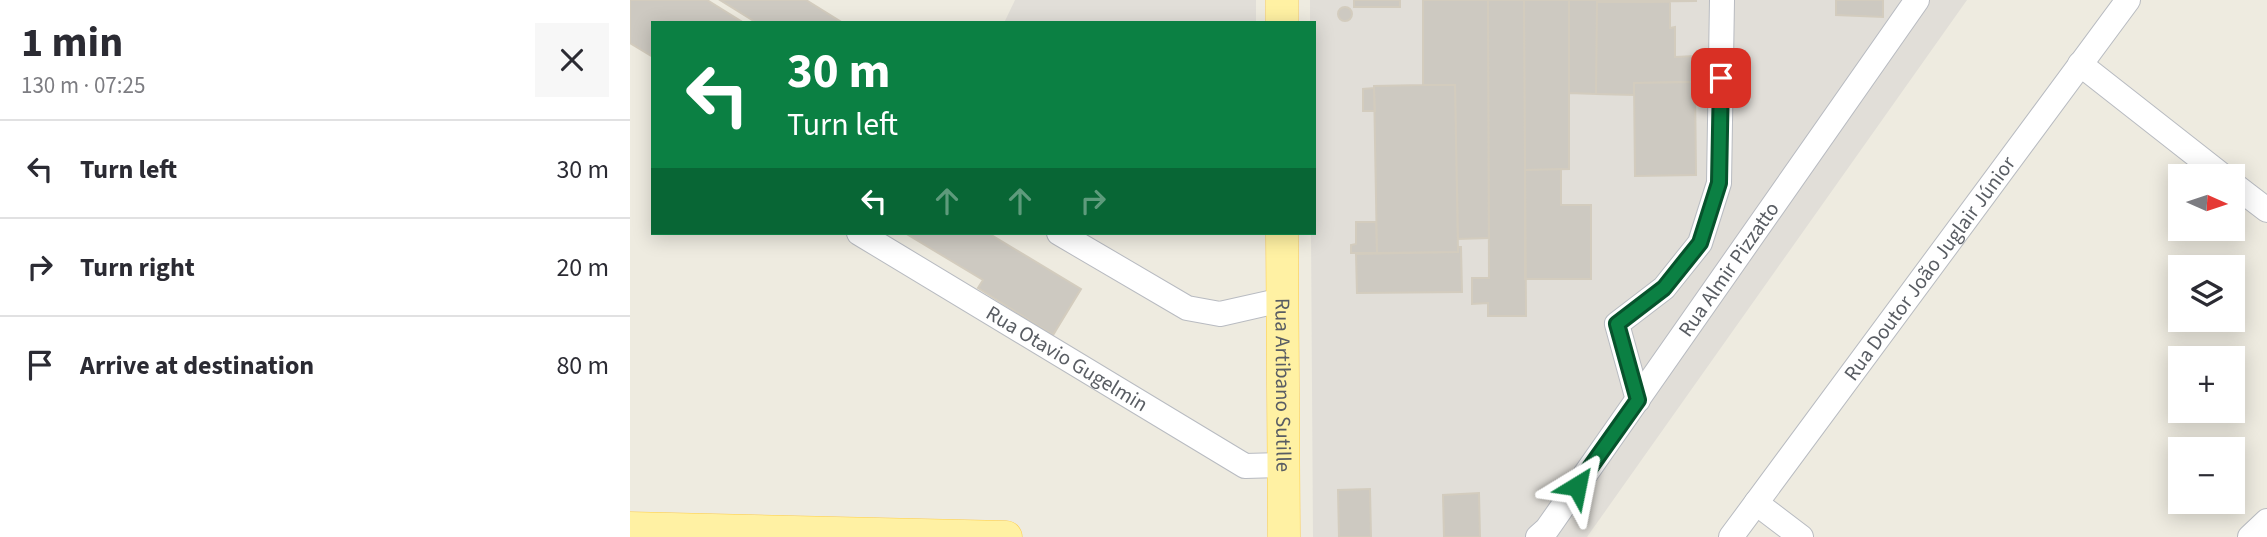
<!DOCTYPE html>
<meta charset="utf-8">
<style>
body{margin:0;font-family:"Source Sans 3",sans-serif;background:#f7f7f7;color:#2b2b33;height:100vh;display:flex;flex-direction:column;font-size:26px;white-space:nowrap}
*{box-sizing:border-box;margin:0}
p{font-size:23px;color:#7c7c81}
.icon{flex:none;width:38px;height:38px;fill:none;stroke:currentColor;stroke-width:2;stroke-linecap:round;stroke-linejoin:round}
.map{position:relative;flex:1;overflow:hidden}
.sheet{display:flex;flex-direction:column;background:#fff;width:630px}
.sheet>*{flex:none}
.hud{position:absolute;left:21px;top:21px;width:665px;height:214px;border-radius:0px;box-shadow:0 4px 18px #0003;background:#0b8043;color:#fff;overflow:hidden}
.needle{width:46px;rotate:93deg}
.fabs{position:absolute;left:1538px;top:164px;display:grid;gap:14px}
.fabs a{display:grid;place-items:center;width:77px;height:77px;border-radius:0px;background:#fff;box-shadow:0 4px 18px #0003;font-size:35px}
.pin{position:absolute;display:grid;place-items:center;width:60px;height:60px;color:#fff;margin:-30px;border-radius:14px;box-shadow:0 4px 10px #0006}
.me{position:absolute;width:77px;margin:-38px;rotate:35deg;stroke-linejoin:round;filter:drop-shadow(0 0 5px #0008)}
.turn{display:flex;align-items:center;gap:24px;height:147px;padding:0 21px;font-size:32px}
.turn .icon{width:91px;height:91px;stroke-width:2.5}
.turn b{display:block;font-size:49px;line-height:60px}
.lanes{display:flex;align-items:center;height:66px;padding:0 21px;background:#0003;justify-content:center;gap:35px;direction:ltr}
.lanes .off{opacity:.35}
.round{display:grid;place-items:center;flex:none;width:74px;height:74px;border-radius:0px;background:#f7f7f7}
.headline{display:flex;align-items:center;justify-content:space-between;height:119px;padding:0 21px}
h1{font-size:42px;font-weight:700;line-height:52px}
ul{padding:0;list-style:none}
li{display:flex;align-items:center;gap:21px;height:98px;padding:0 21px;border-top:2px solid #e1e1e2}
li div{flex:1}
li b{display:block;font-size:26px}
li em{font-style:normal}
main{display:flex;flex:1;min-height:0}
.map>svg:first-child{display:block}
.industrial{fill:#e1ded8}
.building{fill:#cdc9c1;stroke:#d3ccbe;stroke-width:2}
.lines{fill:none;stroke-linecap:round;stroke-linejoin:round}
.minor-casing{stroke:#b8bbc1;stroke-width:26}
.major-casing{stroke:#fecd48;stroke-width:33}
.minor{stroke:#fff;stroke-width:24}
.major{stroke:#fff1a3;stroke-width:32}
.route-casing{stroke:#07532c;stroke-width:18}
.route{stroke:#0b8043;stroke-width:12}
.labels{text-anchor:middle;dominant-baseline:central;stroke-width:7;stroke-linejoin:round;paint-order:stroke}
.street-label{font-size:21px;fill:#595d63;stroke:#fff}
</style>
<main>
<section class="sheet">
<div class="headline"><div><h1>1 min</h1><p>130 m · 07:25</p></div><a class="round"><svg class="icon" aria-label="close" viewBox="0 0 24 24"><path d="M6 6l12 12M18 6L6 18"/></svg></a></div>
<ul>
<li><svg class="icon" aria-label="left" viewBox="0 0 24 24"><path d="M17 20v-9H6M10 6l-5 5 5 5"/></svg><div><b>Turn left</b></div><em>30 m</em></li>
<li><svg class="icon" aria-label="right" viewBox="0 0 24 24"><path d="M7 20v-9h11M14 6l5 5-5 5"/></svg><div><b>Turn right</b></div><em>20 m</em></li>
<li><svg class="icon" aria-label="arrive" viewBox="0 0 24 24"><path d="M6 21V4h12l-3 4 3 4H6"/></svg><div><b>Arrive at destination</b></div><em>80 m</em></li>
</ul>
</section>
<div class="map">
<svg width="1637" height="537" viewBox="0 0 1637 537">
<rect width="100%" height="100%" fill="#eeebe0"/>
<path class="industrial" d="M385,0H626V23H374Z
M680,0H1337L957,537H683L681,233H684V23H680Z"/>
<path class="building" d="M0,0H77L114,23H23V57L0,43Z
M90,0H176L213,23H127Z
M724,0H770V7H724Z
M793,0H858L859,238L828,239L825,85H793Z
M858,0H894L896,316H858V303L842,304V278H859Z
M894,0H939V169L895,170Z
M939,0H974L967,2L966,94L939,93Z
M974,0H1066V1L974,2Z
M1206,0H1253V17L1206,15Z
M967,2H1040V28L1045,27V57L1064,56L1065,82L1004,83V95L966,94Z
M708 14a7 7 0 1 1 14 0a7 7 0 1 1-14 0Z
M1045,82H1065L1066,175L1005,176L1004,83Z
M793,85H825L828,252L747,253L744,86Z
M744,88L745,111H733V89Z
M931,169V205H961V279H895V170Z
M726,222H746L747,253H721V245L726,244Z
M275,233H358L451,289L423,335L348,288L353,280Z
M828,247H831L832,292L727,293L726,254L828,252Z
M740,489L741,537H709L708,490Z
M849,493L850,537H814L813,495Z"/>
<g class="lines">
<defs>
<g id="minor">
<path d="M1450,64L1594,177"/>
<path d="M1603,184L1637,210"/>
<path id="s1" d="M229,233L615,466L652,465"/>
<path d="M429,233L557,308L590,314L652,300"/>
<path d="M1008,400L987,324L1034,288L1070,243L1089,183L1092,0"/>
<path d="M1126,503L1171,537"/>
<path id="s2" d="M908,537L917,529L1287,0"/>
<path id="s3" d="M1101,537L1498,0"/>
<path d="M1620,537L1637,521"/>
</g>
<g id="major">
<path d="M652,23V0"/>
<path id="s4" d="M652,233L654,537"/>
<path d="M0,528L376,537"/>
</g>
</defs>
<use href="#minor" class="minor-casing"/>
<use href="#major" class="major-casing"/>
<use href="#minor" class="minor"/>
<use href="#major" class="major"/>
</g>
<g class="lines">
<defs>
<path id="route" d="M947,486L1008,400L987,324L1034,288L1070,243L1089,183L1091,78"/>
</defs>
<use href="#route" class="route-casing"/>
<use href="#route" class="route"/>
</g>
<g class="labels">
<g class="street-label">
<text stroke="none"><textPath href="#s3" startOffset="334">Rua Doutor João Juglair Júnior</textPath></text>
<text stroke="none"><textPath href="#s2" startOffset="329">Rua Almir Pizzatto</textPath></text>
<text stroke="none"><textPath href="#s1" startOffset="243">Rua Otavio Gugelmin</textPath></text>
<text stroke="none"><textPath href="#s4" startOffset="152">Rua Artibano Sutille</textPath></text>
</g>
</g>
</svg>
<div class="fabs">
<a><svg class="needle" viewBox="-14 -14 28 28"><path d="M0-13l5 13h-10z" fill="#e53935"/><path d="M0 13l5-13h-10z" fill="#7c7c81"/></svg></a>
<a><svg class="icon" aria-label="layers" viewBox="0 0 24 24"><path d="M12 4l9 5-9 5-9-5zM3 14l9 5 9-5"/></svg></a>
<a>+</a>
<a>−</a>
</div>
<div class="pin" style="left:1091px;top:78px;background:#d93025"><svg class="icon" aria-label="arrive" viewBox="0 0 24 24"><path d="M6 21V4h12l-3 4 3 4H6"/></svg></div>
<svg class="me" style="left:947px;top:486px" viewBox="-20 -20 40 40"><path d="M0-17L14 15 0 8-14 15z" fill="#0b8043" stroke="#fff" stroke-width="4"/></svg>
<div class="hud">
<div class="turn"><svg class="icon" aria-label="left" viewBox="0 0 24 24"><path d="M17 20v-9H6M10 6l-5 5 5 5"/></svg><div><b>30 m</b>Turn left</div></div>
<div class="lanes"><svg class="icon" aria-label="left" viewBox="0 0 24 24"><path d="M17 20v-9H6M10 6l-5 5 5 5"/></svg><svg class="icon off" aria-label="ahead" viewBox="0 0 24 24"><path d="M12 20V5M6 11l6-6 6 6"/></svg><svg class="icon off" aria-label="ahead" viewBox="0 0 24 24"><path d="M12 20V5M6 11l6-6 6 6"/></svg><svg class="icon off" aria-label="right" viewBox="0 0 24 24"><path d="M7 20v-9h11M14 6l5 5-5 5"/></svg></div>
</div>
</div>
</main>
